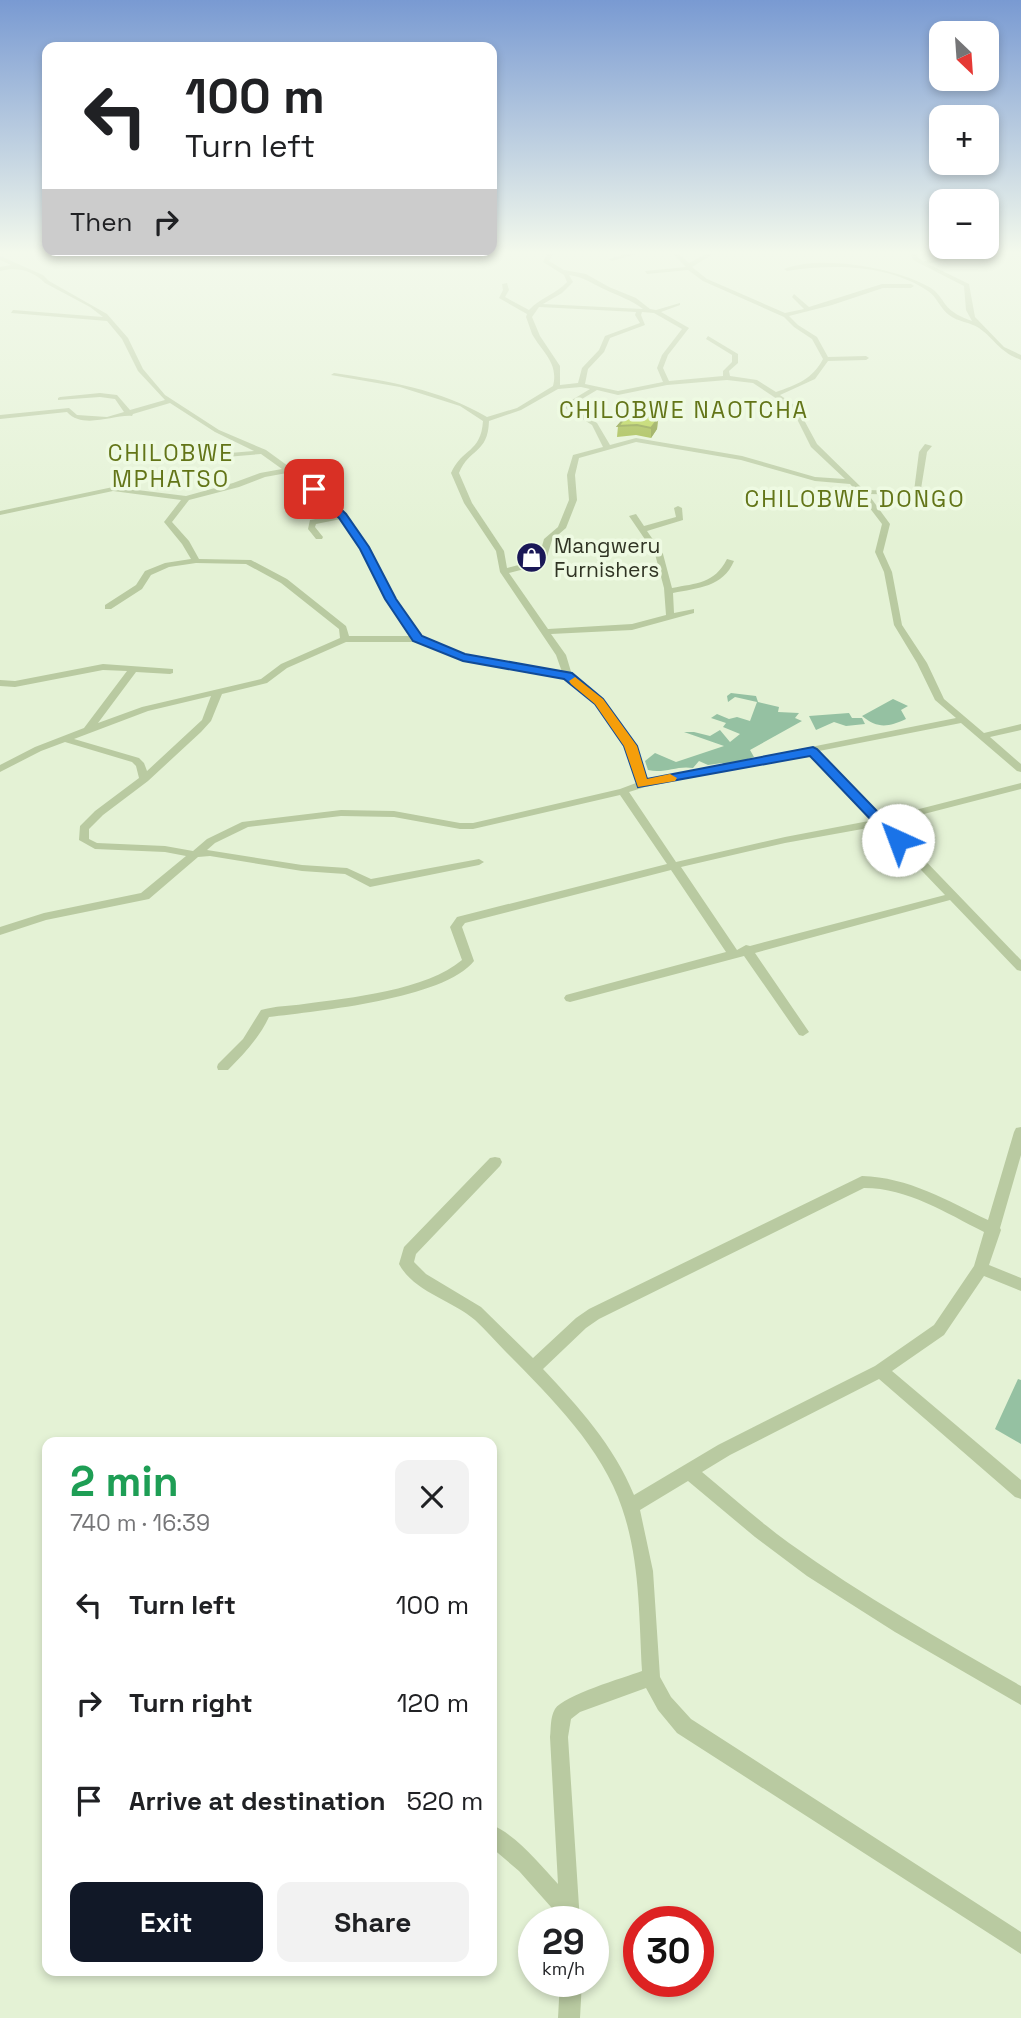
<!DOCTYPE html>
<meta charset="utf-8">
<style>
body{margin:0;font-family:"Space Grotesk",sans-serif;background:#f2f2f2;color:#202124;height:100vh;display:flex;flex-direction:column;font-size:26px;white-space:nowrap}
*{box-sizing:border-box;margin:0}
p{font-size:23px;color:#757577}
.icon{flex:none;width:38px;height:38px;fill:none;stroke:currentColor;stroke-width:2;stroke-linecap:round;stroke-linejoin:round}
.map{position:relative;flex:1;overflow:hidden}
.sheet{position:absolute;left:42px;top:1437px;width:455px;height:539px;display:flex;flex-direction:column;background:#fff;border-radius:14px;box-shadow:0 4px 10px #0003}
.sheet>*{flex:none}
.banner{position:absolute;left:42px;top:42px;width:455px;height:214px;border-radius:14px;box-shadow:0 4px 10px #0003;background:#fff;color:#202124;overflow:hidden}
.needle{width:46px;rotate:155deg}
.tools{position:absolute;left:929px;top:21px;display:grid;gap:14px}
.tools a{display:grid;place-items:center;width:70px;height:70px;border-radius:14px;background:#fff;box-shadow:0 4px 10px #0003;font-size:35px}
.speed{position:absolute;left:518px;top:1906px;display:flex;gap:14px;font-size:35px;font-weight:700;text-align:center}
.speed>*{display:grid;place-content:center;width:91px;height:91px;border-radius:50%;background:#fff;box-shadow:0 4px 10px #0003;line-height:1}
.speed small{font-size:18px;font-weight:400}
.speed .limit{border:10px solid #d22;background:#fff;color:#111}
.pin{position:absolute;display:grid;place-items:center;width:60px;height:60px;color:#fff;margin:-30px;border-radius:14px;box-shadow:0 4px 10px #0006}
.me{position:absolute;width:77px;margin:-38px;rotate:317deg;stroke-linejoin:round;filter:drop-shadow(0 0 5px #0008)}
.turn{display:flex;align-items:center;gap:24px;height:147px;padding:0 28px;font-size:32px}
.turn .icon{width:91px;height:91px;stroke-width:2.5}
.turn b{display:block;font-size:49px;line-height:60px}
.then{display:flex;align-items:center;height:66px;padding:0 28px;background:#0003;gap:14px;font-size:26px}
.round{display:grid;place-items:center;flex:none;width:74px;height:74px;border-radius:14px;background:#f2f2f2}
.head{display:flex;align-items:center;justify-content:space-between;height:119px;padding:0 28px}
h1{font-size:42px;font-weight:600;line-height:52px;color:#1e9e55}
.cta{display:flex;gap:14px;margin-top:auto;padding:14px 28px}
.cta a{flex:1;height:80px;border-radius:14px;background:#111827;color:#fff;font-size:28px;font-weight:600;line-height:80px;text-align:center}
.cta a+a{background:#f2f2f2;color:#202124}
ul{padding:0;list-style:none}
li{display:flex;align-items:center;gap:21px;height:98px;padding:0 28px}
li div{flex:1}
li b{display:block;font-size:26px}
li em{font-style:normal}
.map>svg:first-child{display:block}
.green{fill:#95c1a2}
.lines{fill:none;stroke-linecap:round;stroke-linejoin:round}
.minor{fill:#b9caa1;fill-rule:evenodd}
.wall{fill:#96b030}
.shaded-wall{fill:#7a9027}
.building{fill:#afcd38;stroke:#7a9027;stroke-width:2}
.route{fill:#1a73e8;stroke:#114b97;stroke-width:2}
.slow{fill:#f59e0b}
.labels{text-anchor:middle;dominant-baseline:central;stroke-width:7;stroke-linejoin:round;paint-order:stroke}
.far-poi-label{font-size:21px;fill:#303424;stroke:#eefae2;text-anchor:start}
.far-quarter-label{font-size:23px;letter-spacing:2px;fill:#637518;stroke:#eefae2}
</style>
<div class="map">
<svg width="1021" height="2018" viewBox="0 0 1021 2018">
<rect width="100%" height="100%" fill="#e4f2d5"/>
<path class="green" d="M731,693L756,696L758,702L779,707L778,712L799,713L795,718L802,721L750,750L754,757L726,766L722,763L708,765L699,761L693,768C677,765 665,774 648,770L645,761L655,753L676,762L724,746L684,732H694L710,736L720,730L730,742L740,734L723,727L726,723L711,718L717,714L729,719L737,717L750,721L757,702L735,697L728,702L727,696Z
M893,699L908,706L901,710L906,719C888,727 878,729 862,716Z
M849,713L852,718H862L865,724L846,726L834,722L816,730L809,716Z
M1018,1379L1021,1380V1444L995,1429Z"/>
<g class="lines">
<path class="minor" d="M547,254H553L549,261L564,270L586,274L609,287L636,298L650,309L656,310L680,303V305L661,312L689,328L668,355L663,368L669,381L723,376V371L732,362V355L706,339L708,336L738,354V363L729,371L730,376L757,380L776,392C796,385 813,379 823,359L812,339L794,327L784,317L703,281L688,270L647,274L645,271L686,267L673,254H679L689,263L706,254H713L692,267L707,279L785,313L804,309L792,297L794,294L809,307L882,284H911L914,286L911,288H883L832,305L789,316L798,325L817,337L828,357L866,356L869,358L866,360L828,361L815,379L780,395L797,407L817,444L864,490L914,491L919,452L925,444L932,446L927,452L920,495L868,494L890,524L883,552L892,572L902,625L927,663L944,699L984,733L1021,724V730L990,737L1021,764V772L1017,771L961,723L819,751L884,818L1021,783V789L889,823L1021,960V971L1017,970L950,900L755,953L807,1029L809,1032L803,1036L799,1035L744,956L570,1002L566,1001L564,998L566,995L726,952L671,870L465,923L462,927L474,961C444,999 318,1011 269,1017C259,1038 244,1054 228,1070H218L217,1067L218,1064L243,1039L261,1010C275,1006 290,1006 304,1004C350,998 427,990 462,960L450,927L457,917L667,864L620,795L473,829H460L394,817L341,816L248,827L215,843L207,850L302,865L347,868L371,879L479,859L484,862L479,865L370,887L345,874L302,871L210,856L198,857L149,899L46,920L0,935V927L44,913L141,893L186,856L165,852L95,849L79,840L80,826L95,811L139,778L136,766L132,762L65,742L41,751L0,772V765L35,747L84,728L127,671L103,670L15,687L0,686V680L15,681L103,664L173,669V673L170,674L136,672L98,723L142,707L261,679L281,664L340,638L339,629L281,583L246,564L196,563L169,567L151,575L142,589L111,609H105V605L136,585L145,571L165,563L191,559L182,544L164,522L181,500L113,491L0,515V511L113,487L186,496L233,483L260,473L282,469L261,454L214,458L213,456L217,454L254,451L215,432L170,403L133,414L132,416C115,414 83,430 67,412L0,419V415L69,408L77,415L107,417L124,412L115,399L100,397L58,400V398L60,397L100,393L117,395L130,410L165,400L138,371L122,339L107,321L11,313L13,310L103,317L90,307L45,283C32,270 17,267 0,271V267L11,265L0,260V256L43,275L49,281L107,314L128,338L143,369L165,395L219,430L266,450L317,487L346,514L370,549L395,599L421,637L465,655L562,672L556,655L500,572L496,551L464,503L451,473C462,448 481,453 483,421L460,406L400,387L331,375L334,373C387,381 440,389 487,417L517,408L553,386C559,363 542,352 532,334C530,328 528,322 526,317L527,314L499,298L503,290L502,284L507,283L509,290L505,297L529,310C540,298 556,294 567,282L564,275L543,262ZM569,275C584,277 593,284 606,290C619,296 631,300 643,309L543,304L562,293L573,282ZM539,307L636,312L635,315L640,323L605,336L599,350L582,368L578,383L560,385V366L540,336L532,317ZM642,312L654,313L682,329L662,355L657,368L663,382L618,391L585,384L588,369L604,352L610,338L645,325L641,315ZM727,380L753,383L792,409L811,447L845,479L815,477L742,456L636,438L610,445L597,423L570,406L597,390L618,395L667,385ZM581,387L590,389L562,406L592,425L603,447L573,455L567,475L569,500L558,527L544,539L539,557L530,562L507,568L504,551L472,503L459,473C469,448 488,454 489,421L521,410L558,389ZM636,442L741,460L815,481L850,484L859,494L882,524L875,552L884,572L894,625L917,663L935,700L956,718L646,780L635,746L595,692L572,675L566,655L551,634L632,630L694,613V609L674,613L673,593C698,588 723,587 734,561L727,559C714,584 697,583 672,588L663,554L647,531L683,520L682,508L678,506L674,508L676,517L644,526L636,514L629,516L655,554L664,588L666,615L632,624L548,629L509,573L536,566L546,560L552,540L566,528L577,500L575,475L579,458ZM287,473L311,491L337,515L310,520L308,529L316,539H322L323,537L315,527L316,524L341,519L362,549L387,599L412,636H349L346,626L287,579L251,560L199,559L189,541L172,522L189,500L239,487L265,477ZM346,642H417L463,660L565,678L589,696L625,746L636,783L620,789L473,823H460L394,811L341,810L242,822L207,839L193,851L165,846L97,843L89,839V829L103,815L148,781L201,732L211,721L222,694L267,683L287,668ZM211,696L202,720L147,771L144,763L139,758L74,739L148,711ZM810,753L874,820L785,837L676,862L629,792L645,787ZM879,826L945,895L750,946L746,945L737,950L681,867L785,843Z
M626,254H637L612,261L609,259Z
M911,254H917L918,258L924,261L953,254H999L957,257L928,264L969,284L975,317L1004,347L1021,355V360C998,351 996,340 979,328C970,322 958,322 949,315C940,308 937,297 928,291C888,264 832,264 787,271L784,269C820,254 898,268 931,288C937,292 941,298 945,304C952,313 961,317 972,321L966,310L964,286L913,260Z
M1021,1127V1155L1000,1228L1001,1230L989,1265L1021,1278V1291L984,1276L944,1335L892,1371L1021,1480V1499L1015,1497L879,1379L730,1455L702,1472C731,1496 759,1521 789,1543C863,1596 942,1641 1021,1686V1705L895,1632L807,1576L755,1537L688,1481L640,1510L653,1571L660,1677L671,1697L691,1719L1021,1932V1954L677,1733L658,1710L646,1688L580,1712L571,1719L568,1737L580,1922H560L559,1916L519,1871L492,1848V1825C515,1834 541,1865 558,1884L550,1737C551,1729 550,1717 555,1709C564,1695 623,1678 642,1671C639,1617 640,1560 622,1508C602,1447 549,1396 505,1351C495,1341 486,1330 475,1320C452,1300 414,1292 399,1264L404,1247L490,1158L495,1157L500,1158L502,1162L500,1166L416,1254L414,1262L426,1274L481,1307L533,1358L576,1318L589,1309L862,1176C908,1177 948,1201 988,1220L1014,1132L1016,1128ZM864,1188C908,1188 946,1213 984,1232L974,1266L934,1325L875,1366L718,1445L634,1495C614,1446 578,1406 543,1369L586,1328L599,1319Z
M560,1981H582L580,2018H558Z"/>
</g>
<path class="wall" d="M658,419L657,429L651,438L636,435L617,437L618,426Z"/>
<path class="shaded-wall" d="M658,419L657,429L651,438V428Z"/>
<path class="building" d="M629,413L658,419L651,428L637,425L618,426Z"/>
<linearGradient id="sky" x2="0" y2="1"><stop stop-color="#799ad2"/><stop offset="0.47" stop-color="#f3f9ec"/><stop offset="1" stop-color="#f3f9ec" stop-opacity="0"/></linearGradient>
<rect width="1021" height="537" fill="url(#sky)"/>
<path class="route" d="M311,487H318L346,514L369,547L396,599L422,636L465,654L572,673L603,699L637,746L647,779L813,747L817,749L905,840L903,843H893L810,756L638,787L624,746L595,704L564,679L463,661L413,641L385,599L360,549L339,518L311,491Z"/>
<path class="slow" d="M575,677L603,699L637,746L647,779L670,774L677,778L675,781L638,787L624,746L595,704L571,684L569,681Z"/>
<defs>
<symbol id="shop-disc" viewBox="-11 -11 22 22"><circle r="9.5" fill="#1a1857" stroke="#eefae2"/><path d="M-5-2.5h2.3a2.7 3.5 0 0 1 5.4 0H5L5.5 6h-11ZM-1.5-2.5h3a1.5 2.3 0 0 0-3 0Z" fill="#fff"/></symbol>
</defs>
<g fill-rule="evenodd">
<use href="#shop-disc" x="514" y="540" width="35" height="35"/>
</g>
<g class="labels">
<g class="far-poi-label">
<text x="554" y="545">Mangweru<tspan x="554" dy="24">Furnishers</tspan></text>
</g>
<g class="far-quarter-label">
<text x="684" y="410">CHILOBWE NAOTCHA</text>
<text x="171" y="453">CHILOBWE<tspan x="171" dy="26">MPHATSO</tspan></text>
<text x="855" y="499">CHILOBWE DONGO</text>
</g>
</g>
</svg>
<div class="tools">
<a><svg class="needle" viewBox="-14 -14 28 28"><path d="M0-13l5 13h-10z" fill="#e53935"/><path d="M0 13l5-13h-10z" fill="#757577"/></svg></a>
<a>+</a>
<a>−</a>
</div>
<div class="speed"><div>29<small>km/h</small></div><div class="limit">30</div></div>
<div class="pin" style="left:314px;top:489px;background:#d93025"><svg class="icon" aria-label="arrive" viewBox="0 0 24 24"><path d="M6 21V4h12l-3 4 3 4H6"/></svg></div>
<svg class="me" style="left:898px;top:840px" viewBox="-20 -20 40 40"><circle r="19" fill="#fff"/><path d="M0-13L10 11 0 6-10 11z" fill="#1a73e8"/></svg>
<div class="banner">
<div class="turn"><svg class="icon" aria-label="left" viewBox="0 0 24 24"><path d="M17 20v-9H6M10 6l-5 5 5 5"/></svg><div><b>100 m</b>Turn left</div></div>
<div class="then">Then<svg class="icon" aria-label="right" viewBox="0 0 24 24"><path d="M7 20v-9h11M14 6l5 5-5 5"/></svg></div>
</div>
<section class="sheet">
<div class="head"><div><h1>2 min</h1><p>740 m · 16:39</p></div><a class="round"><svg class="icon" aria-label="close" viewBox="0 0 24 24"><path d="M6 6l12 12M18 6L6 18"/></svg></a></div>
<ul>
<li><svg class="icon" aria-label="left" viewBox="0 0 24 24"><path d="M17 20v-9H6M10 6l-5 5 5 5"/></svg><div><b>Turn left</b></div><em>100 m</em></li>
<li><svg class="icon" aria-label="right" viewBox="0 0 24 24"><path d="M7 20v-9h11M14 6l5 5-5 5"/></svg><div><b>Turn right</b></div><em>120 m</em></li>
<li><svg class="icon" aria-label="arrive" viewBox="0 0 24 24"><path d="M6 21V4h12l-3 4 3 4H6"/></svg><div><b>Arrive at destination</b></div><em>520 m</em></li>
</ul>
<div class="cta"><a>Exit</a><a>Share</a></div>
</section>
</div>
